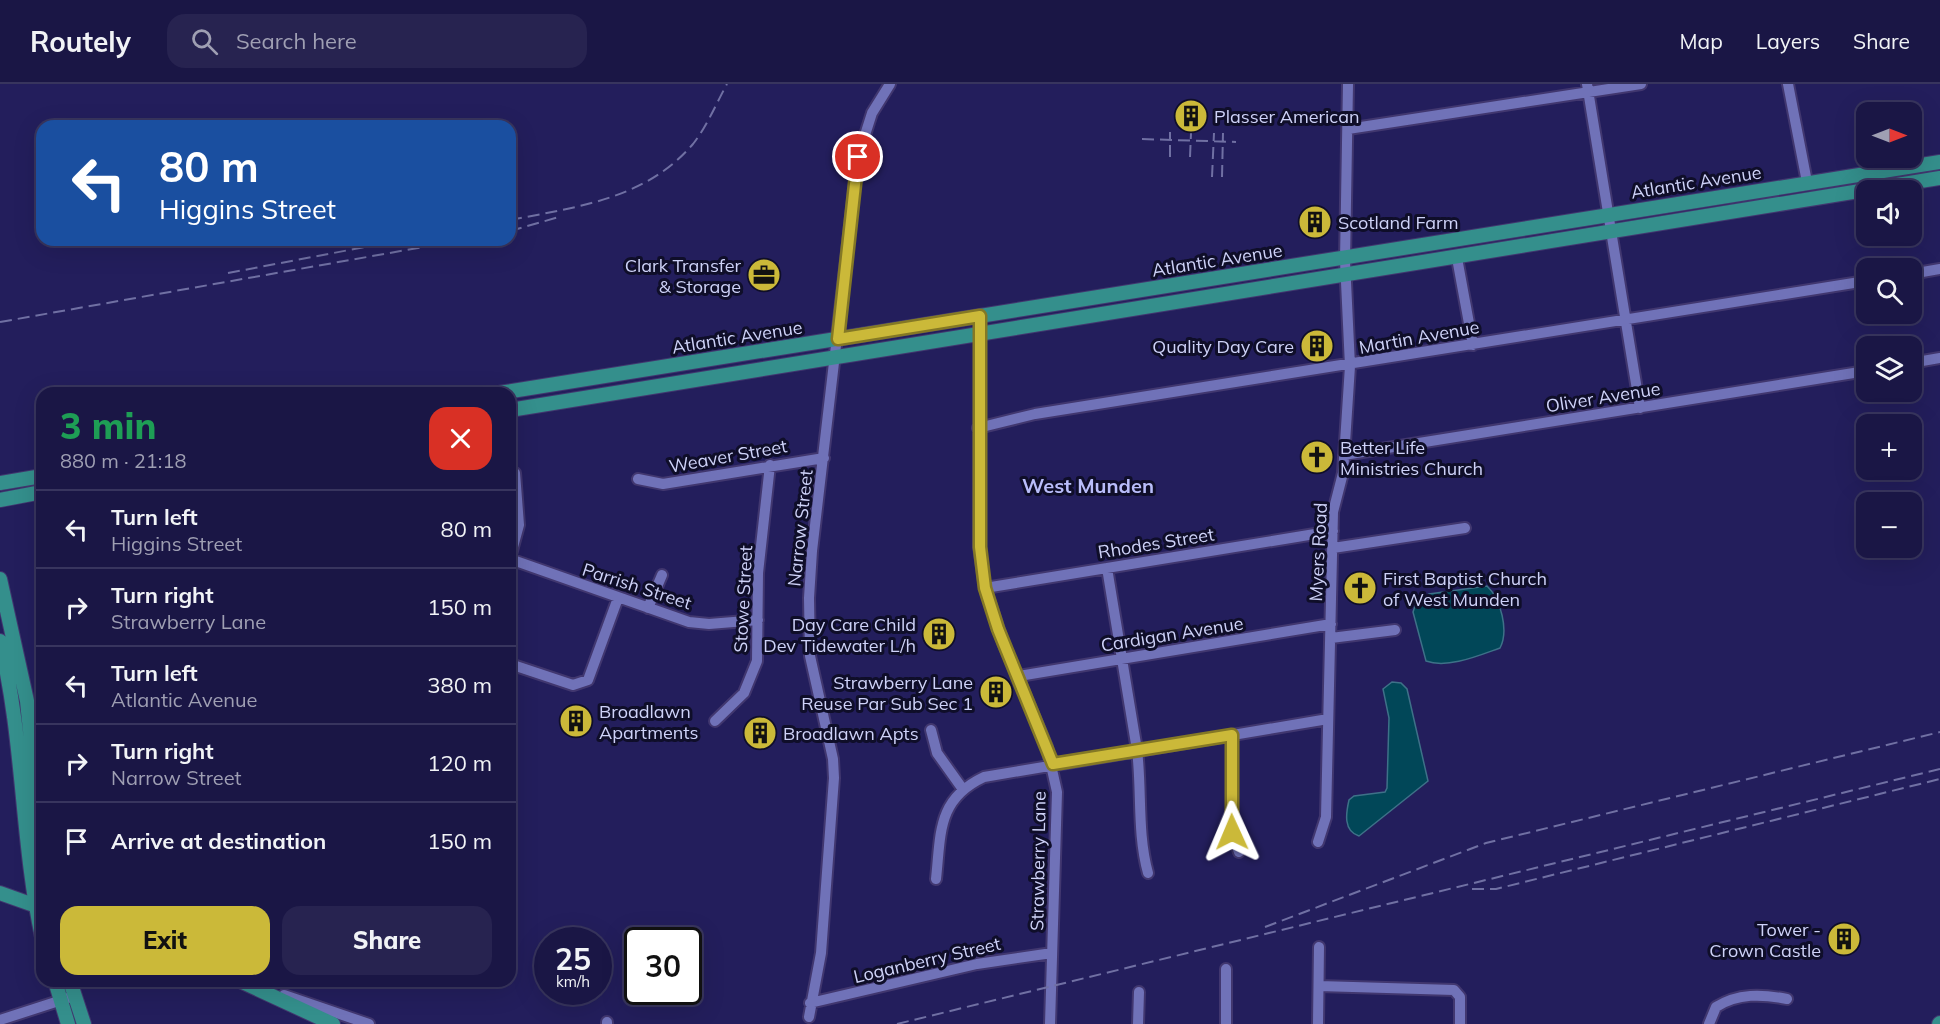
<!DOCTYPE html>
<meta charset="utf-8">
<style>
body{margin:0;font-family:Mulish,sans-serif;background:#272350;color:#f1f3f6;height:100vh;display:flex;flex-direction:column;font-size:22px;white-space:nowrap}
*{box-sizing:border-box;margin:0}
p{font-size:20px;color:#9f9fb3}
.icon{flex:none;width:33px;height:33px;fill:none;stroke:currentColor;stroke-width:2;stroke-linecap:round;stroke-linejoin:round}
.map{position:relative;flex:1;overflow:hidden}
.panel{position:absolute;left:36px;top:303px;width:480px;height:600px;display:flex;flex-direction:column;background:#1a1645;border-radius:18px;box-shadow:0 6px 24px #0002,0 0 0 2px #38355e}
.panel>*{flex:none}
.guide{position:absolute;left:36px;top:36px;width:480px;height:126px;border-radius:18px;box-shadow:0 6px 24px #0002,0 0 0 2px #38355e;background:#1a4fa0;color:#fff;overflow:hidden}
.needle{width:39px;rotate:90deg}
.tools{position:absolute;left:1856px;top:18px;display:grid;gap:12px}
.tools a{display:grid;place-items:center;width:66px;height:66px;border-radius:12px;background:#1a1645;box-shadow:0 6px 24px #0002,0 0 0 2px #38355e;font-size:30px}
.speed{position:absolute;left:534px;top:843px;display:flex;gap:12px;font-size:30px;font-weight:700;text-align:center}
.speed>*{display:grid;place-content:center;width:78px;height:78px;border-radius:50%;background:#1a1645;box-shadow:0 6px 24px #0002,0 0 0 2px #38355e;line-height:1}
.speed small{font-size:15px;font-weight:400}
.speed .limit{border:3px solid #111;border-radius:9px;background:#fff;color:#111}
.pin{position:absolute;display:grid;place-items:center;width:51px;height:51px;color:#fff;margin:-26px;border:3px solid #fff;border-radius:50%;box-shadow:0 2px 6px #0007}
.me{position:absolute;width:66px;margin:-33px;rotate:359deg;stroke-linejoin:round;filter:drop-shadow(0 0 4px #0008)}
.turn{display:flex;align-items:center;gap:21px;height:126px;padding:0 24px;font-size:27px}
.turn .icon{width:78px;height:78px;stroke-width:2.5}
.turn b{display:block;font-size:42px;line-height:51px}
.round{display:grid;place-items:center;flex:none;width:63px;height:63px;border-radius:18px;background:#272350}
.overview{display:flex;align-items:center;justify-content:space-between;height:102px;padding:0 24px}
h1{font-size:36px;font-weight:800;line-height:45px;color:#1e9e55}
.primary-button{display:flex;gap:12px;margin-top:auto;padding:12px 24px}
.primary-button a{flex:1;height:69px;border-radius:18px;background:#cbb939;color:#111;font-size:24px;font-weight:800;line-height:69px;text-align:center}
.primary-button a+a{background:#272350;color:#f1f3f6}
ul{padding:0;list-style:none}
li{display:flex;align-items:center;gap:18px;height:78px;padding:0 24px;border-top:2px solid #38355e}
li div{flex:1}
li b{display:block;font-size:22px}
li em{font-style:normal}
header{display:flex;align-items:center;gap:36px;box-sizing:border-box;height:84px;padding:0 30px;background:#1a1645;border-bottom:2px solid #38355e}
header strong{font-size:28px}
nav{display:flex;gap:33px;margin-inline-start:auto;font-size:21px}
.search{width:420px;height:54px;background:#272350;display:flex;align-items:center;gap:15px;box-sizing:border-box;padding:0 21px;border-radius:18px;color:#9f9fb3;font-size:22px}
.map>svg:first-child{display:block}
.water{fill:#014758;stroke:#3e7188;stroke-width:1.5}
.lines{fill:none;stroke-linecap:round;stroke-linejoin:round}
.minor-casing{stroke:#41376f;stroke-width:14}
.major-casing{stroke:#41376f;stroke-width:16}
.minor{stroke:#7072b8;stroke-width:10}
.major{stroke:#348f8c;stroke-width:14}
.rail{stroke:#7070a3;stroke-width:2;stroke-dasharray:12 6;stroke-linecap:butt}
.route-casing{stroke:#847825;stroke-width:15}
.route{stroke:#cbb939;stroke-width:10}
.labels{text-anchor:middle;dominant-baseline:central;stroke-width:6;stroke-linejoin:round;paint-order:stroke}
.poi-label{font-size:18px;fill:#ced2f8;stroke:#0f0e29;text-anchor:start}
.street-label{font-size:18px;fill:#ced2f8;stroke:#0f0e29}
.neighbourhood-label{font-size:20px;font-weight:bold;fill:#b9bdfa;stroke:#0f0e29}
</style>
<header>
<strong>Routely</strong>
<div class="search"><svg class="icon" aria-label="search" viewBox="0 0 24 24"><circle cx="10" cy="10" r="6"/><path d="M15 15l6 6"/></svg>Search here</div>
<nav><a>Map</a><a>Layers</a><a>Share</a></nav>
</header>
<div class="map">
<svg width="1940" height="940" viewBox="0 0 1940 940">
<rect width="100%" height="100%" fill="#231e5c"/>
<path class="water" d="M1487,502C1501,515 1509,547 1500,564C1480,571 1448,585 1426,577L1413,528L1416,519L1429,510Z
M1392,598L1401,599L1407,605L1428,697L1359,752C1343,747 1346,729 1349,716L1354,712L1385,708L1387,704L1389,634L1383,605Z"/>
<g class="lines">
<defs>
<path id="minor" d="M1587,0L1640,324
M1788,0L1807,98
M1348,45L1641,0
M1457,174L1473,261
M1911,190L1940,185
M980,232L979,463L985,504L1003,558L1047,663L1057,708L1050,940
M1911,279L1940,274
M978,344L1035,330L1866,197
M1344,371L1866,287
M638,395L663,400L824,374
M1333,464L1465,444
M510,474L519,441L515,389
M510,475L689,538L709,540L758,536
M1107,484L1137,666C1142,707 1137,749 1148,789
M985,504L1333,447
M648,524L662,491
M1331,554L1395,546
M510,580L573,601L588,596L618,514
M1019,592L1331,540
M715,637L744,609L757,577L758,489L770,381
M931,646L937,669L962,704
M1232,651V748L1239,768
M1318,758L1326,733L1333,428L1343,389L1350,282L1345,177L1348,0
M936,795C941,749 937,715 984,693L1328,635
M1226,885V940
M1319,902L1454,906L1460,913V940
M284,911L369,940
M810,919L977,880L1052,869
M809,933L821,869L834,694L833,675L810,572L809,514L812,467L858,73L872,29L890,0
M0,936L68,914
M607,940V938
M1138,940L1139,908
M1318,940L1319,863
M1709,940L1716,923C1738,909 1762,910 1787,915"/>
<path id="major" d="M499,309L1940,78
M510,326L1940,94
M0,399L42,392
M0,416L42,408
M0,495L27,617L42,765
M0,557C24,654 21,756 42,853
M0,809L42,824
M55,897L68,940
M70,897L84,940
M240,897L333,940
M1939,940L1940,939"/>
</defs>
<use href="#minor" class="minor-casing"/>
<use href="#major" class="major-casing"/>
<use href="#minor" class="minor"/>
<use href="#major" class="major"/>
<path class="rail" d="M1142,55L1236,58
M1170,73V48
M1190,73L1191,49
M1212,93L1214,49
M1222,93L1223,49
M510,136C577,123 646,115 693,60C707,42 716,20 727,0
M510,147L559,133
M228,189L402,156
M0,238L463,156
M1472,805H1496L1940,695
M1265,843L1486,759L1940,648
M897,940L1940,685"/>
</g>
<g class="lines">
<defs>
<path id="route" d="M858,73L838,255L980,232V463L985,504L998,545L1053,680L1232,651V748"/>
</defs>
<use href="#route" class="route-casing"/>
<use href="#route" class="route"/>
</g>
<defs>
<symbol id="building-disc" viewBox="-11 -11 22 22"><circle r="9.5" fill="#cbb939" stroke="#0f0e29"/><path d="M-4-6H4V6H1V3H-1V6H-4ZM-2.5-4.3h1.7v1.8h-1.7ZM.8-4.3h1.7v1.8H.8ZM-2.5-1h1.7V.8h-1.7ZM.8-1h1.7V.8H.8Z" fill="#111"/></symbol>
<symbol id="office-disc" viewBox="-11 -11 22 22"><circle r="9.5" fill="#cbb939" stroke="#0f0e29"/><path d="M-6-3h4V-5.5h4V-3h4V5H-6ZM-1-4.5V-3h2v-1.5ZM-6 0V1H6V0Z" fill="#111"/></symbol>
<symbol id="church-disc" viewBox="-11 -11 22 22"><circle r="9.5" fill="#cbb939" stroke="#0f0e29"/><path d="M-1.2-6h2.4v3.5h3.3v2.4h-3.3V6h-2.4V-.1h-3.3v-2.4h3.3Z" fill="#111"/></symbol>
</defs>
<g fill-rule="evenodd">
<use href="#building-disc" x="1172" y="13" width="38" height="38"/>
<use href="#building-disc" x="1296" y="119" width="38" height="38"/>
<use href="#office-disc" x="745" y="172" width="38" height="38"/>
<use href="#building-disc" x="1298" y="243" width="38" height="38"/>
<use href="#church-disc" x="1298" y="354" width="38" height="38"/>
<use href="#church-disc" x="1341" y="485" width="38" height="38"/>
<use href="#building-disc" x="920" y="531" width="38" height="38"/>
<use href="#building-disc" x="977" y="589" width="38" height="38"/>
<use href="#building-disc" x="557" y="618" width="38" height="38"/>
<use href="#building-disc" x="741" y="630" width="38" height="38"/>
<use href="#building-disc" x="1825" y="836" width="38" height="38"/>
</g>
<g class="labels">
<g class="poi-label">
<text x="1214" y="32">Plasser American</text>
<text x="1338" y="138">Scotland Farm</text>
<text x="741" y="181" text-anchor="end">Clark Transfer<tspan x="741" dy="21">&amp; Storage</tspan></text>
<text x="1294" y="262" text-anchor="end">Quality Day Care</text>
<text x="1340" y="363">Better Life<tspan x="1340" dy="21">Ministries Church</tspan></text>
<text x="1383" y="494">First Baptist Church<tspan x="1383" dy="21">of West Munden</tspan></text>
<text x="916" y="540" text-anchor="end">Day Care Child<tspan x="916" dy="21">Dev Tidewater L/h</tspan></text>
<text x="973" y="598" text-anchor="end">Strawberry Lane<tspan x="973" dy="21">Reuse Par Sub Sec 1</tspan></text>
<text x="599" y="627">Broadlawn<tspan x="599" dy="21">Apartments</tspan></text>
<text x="783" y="649">Broadlawn Apts</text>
<text x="1821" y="845" text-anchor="end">Tower -<tspan x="1821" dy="21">Crown Castle</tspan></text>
</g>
<g class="street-label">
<text transform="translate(1696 98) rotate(-9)">Atlantic Avenue</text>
<text transform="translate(1217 176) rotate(-9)">Atlantic Avenue</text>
<text transform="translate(737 253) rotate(-9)">Atlantic Avenue</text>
<text transform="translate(1419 253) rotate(-10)">Martin Avenue</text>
<text transform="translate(1603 313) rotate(-9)">Oliver Avenue</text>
<text transform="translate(728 372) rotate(-10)">Weaver Street</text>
<text transform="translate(800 444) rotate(-84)">Narrow Street</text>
<text transform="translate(1156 459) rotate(-9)">Rhodes Street</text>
<text transform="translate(1318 468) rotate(-87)">Myers Road</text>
<text transform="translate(637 502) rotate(18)">Parrish Street</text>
<text transform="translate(743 515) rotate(-87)">Stowe Street</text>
<text transform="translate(1172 550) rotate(-9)">Cardigan Avenue</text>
<text transform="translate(1038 777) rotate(-89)">Strawberry Lane</text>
<text transform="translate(927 876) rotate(-13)">Loganberry Street</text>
</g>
<g class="neighbourhood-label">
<text x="1088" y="401">West Munden</text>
</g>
</g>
</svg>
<div class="tools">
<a><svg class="needle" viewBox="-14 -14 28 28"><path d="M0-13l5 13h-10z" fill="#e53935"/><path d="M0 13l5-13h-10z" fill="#9f9fb3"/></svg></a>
<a><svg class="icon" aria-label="sound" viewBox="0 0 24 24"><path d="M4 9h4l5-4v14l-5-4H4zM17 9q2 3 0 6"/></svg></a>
<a><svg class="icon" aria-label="search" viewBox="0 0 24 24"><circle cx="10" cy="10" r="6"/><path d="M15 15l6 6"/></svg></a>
<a><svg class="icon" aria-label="layers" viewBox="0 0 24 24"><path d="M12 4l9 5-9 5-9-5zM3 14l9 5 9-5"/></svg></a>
<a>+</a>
<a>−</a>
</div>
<div class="speed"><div>25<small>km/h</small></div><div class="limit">30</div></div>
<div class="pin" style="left:858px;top:73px;background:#d93025"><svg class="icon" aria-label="arrive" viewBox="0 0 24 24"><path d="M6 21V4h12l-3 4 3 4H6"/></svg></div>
<svg class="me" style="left:1232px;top:748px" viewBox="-20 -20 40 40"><path d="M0-17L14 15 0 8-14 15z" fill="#cbb939" stroke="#fff" stroke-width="4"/></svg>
<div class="guide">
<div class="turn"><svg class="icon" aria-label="left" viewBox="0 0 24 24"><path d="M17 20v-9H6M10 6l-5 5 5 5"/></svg><div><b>80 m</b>Higgins Street</div></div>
</div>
<section class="panel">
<div class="overview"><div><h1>3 min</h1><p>880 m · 21:18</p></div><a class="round" style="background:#d93025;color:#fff"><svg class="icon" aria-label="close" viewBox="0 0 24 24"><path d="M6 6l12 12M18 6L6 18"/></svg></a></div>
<ul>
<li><svg class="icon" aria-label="left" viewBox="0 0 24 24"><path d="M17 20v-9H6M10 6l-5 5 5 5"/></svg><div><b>Turn left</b><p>Higgins Street</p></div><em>80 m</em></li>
<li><svg class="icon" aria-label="right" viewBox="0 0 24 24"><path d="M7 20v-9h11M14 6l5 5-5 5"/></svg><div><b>Turn right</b><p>Strawberry Lane</p></div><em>150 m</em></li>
<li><svg class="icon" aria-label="left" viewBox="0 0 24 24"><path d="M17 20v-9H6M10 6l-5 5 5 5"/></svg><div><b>Turn left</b><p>Atlantic Avenue</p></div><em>380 m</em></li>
<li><svg class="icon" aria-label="right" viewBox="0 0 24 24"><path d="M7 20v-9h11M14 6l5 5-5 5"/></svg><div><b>Turn right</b><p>Narrow Street</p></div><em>120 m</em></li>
<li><svg class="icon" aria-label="arrive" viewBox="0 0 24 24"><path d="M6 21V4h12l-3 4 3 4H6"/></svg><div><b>Arrive at destination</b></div><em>150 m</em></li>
</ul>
<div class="primary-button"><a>Exit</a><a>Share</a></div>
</section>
</div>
